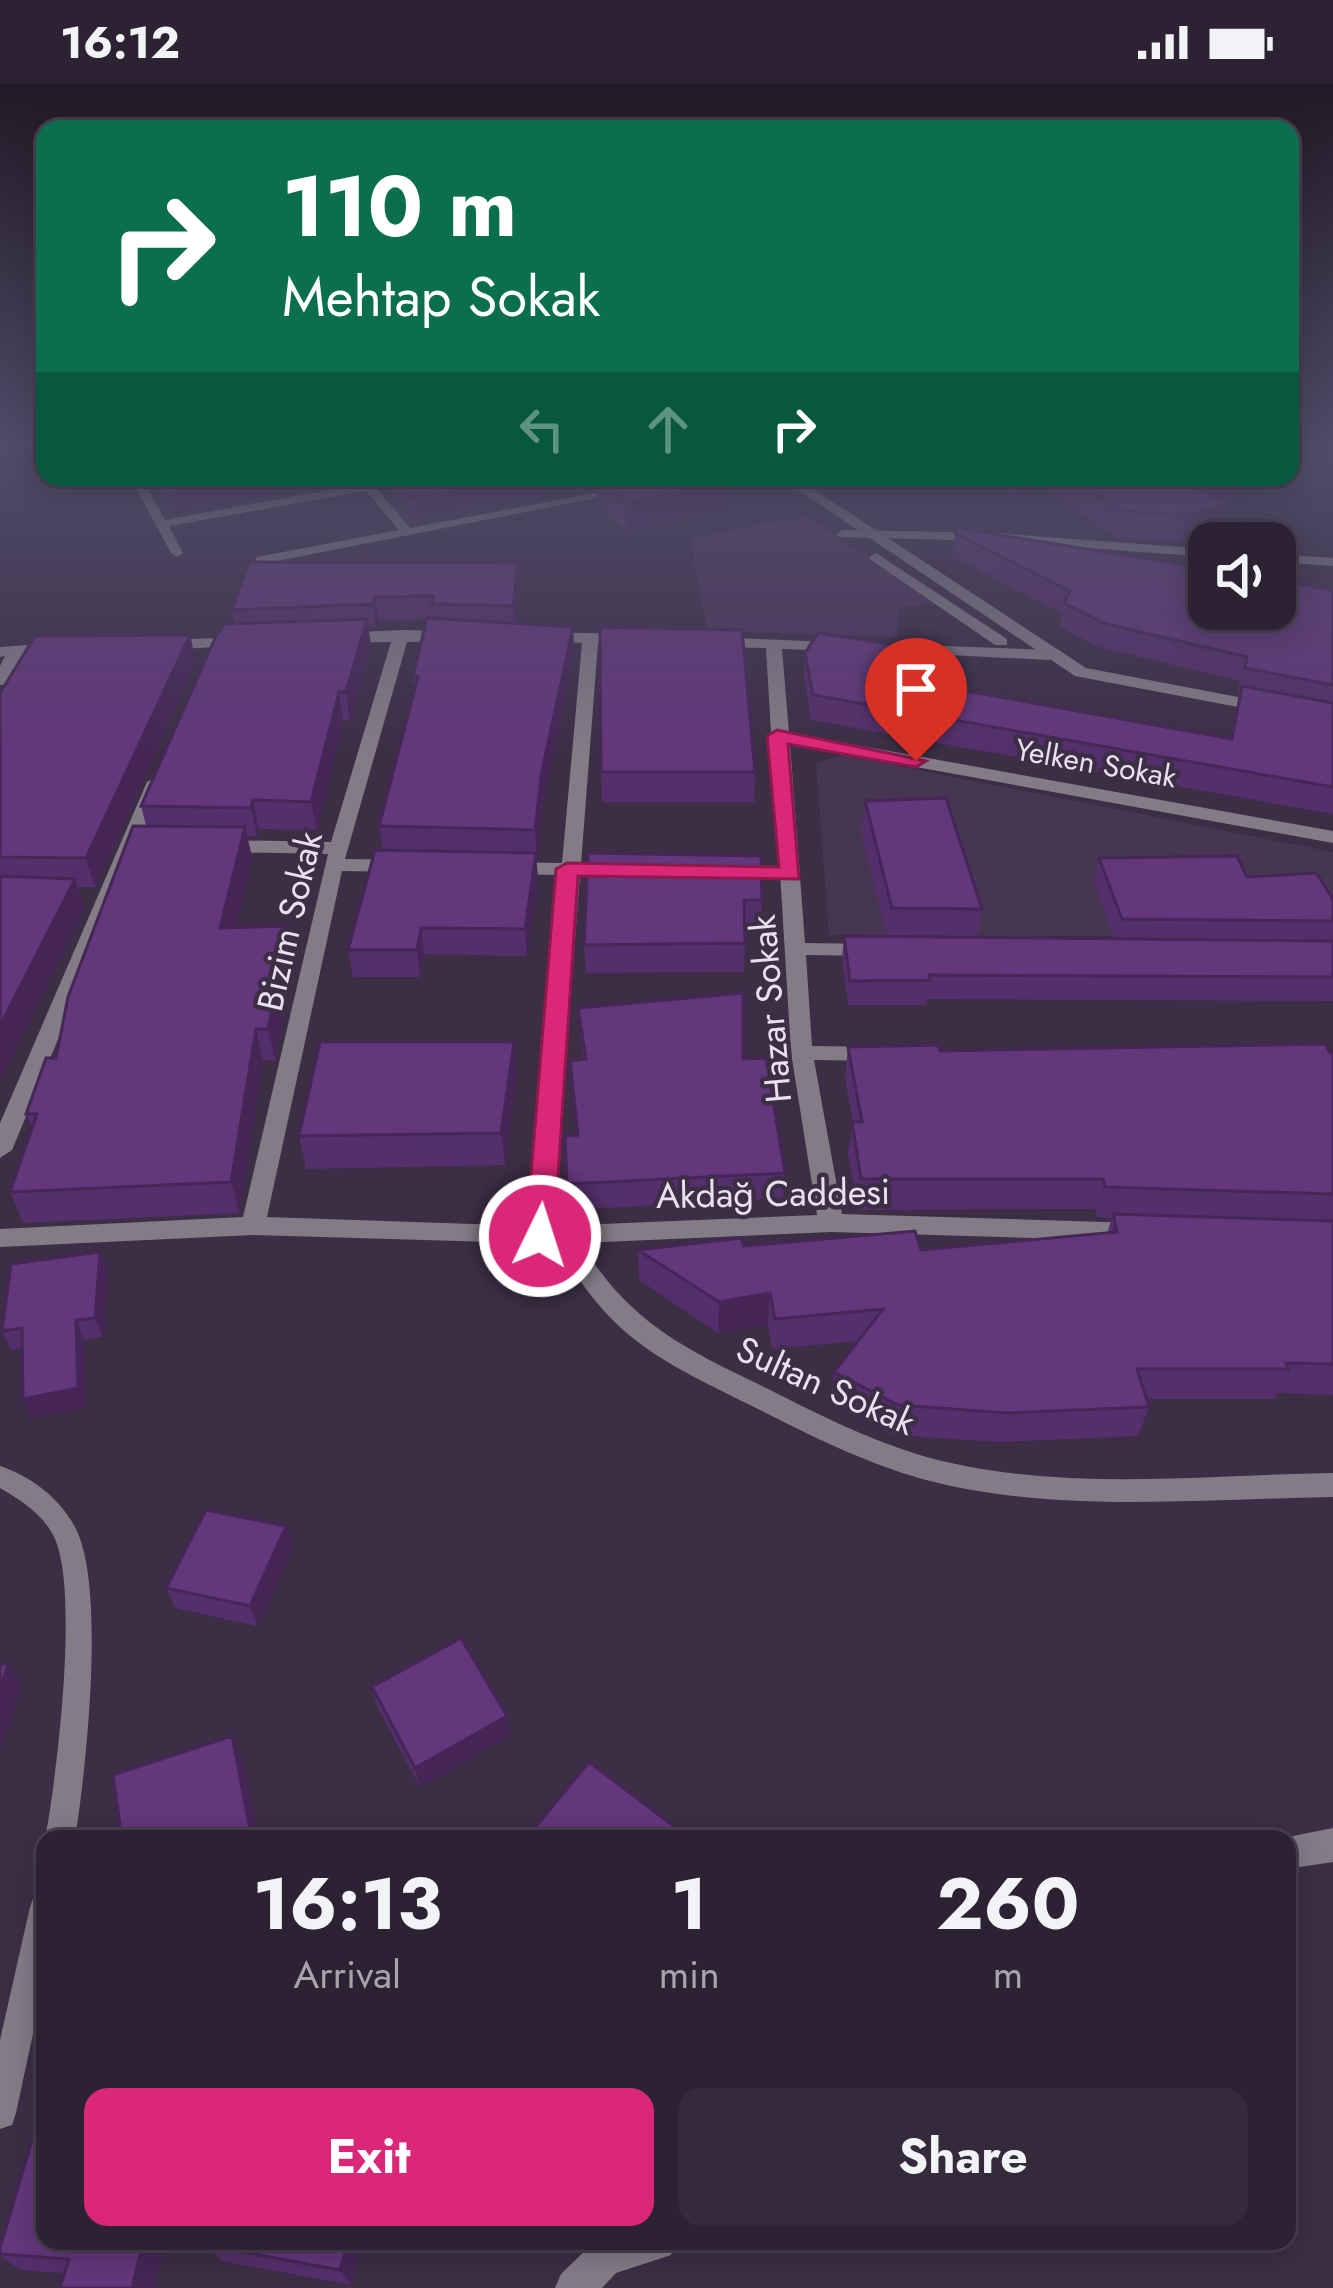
<!DOCTYPE html>
<meta charset="utf-8">
<style>
body{margin:0;font-family:Jost,sans-serif;background:#352a3c;color:#f1f3f6;height:100vh;display:flex;flex-direction:column;font-size:45px;white-space:nowrap}
*{box-sizing:border-box;margin:0}
p{font-size:39px;color:#a7a4ac}
.icon{flex:none;width:66px;height:66px;fill:none;stroke:currentColor;stroke-width:2;stroke-linecap:round;stroke-linejoin:round}
.map{position:relative;flex:1;overflow:hidden}
.sheet{position:absolute;left:36px;top:1746px;width:1260px;height:420px;display:flex;flex-direction:column;background:#2d2234;border-radius:24px;box-shadow:0 6px 30px #0003,0 0 0 3px #483f4f}
.sheet>*{flex:none}
.top-card{position:absolute;left:36px;top:36px;width:1263px;height:366px;border-radius:24px;box-shadow:0 6px 30px #0003,0 0 0 3px #483f4f;background:#0b6e4f;color:#fff;overflow:hidden}
.buttons{position:absolute;left:1188px;top:438px;display:grid;gap:24px}
.buttons a{display:grid;place-items:center;width:108px;height:108px;border-radius:24px;background:#2d2234;box-shadow:0 6px 30px #0003,0 0 0 3px #483f4f;font-size:60px}
.pin{position:absolute;display:grid;place-items:center;width:102px;height:102px;color:#fff;margin:-123px -51px;border-radius:50% 50% 50% 0;rotate:-45deg;box-shadow:0 0 12px #0007}
.pin .icon{rotate:45deg}
.me{position:absolute;width:132px;margin:-66px;rotate:4deg;stroke-linejoin:round;filter:drop-shadow(0 0 9px #0008)}
.turn{display:flex;align-items:center;gap:42px;height:252px;padding:0 48px;font-size:54px}
.turn .icon{width:156px;height:156px;stroke-width:2.5}
.turn b{display:block;font-size:84px;line-height:102px}
.lanes{display:flex;align-items:center;height:114px;padding:0 48px;background:#0003;justify-content:center;gap:60px;direction:ltr}
.lanes .off{opacity:.35}
.eta{display:flex;justify-content:space-evenly;align-items:center;height:204px;text-align:center}
.eta b{font-size:72px;font-weight:700;line-height:84px}
.action{display:flex;gap:24px;margin-top:auto;padding:24px 48px}
.action a{flex:1;height:138px;border-radius:24px;background:#db2777;color:#fff;font-size:48px;font-weight:700;line-height:138px;text-align:center}
.action a+a{background:#352a3c;color:#f1f3f6}
.status{display:flex;justify-content:space-between;align-items:center;height:84px;padding:0 60px;background:#2d2234;direction:ltr}
.status svg{height:33px;fill:currentColor}
.map>svg:first-child{display:block}
.built{fill:#473652}
.green{fill:#4d345c}
.lines{fill:none;stroke-linecap:round;stroke-linejoin:round}
.service{fill:#837c87;fill-rule:evenodd}
.minor{fill:#837c87;fill-rule:evenodd}
.tertiary{fill:#837c87;fill-rule:evenodd}
.wall{fill:#552f6b}
.shaded-wall{fill:#452657}
.building{fill:#63377c;stroke:#452657;stroke-width:3}
.route{fill:#db2777;stroke:#8e194d;stroke-width:3}
.labels{text-anchor:middle;dominant-baseline:central;stroke-width:9;stroke-linejoin:round;paint-order:stroke}
.far-street-label{font-size:30px;fill:#eae1ef;stroke:#3c2e45}
.street-label{font-size:36px;fill:#eae1ef;stroke:#3c2e45}
</style>
<div class="status"><b>16:12</b><svg viewBox="0 0 49 12"><path d="M0 12V9h3v3zM5 12V6h3v6zM10 12V3h3v9zM15 12V0h3v12zM26 1h20v11H26zM47 4h2v5h-2z"/></svg></div>
<div class="map">
<svg width="1333" height="2204" viewBox="0 0 1333 2204">
<rect width="100%" height="100%" fill="#3c2e45"/>
<path class="built" d="M842,671L1333,768V853L829,851L816,679Z"/>
<path class="green" d="M1290,361H1333V402L1306,408L1277,393H1290Z
M807,432L935,520L899,523L897,553L707,547L690,454Z"/>
<g class="lines">
<path class="service" d="M130,393H142L165,436L361,400L355,393H367L372,398L428,393L377,405L410,444L626,403L632,407L262,480L255,476L257,473L399,446L366,407L169,442L183,469L177,473L171,469Z
M0,1382C31,1392 61,1415 76,1445C106,1506 86,1685 75,1755H45C57,1692 79,1510 55,1455C45,1432 21,1416 0,1404Z
M45,1808V1894L16,2029L12,2041L0,2045V1956L30,1823L34,1812Z"/>
<path class="minor" d="M843,446L994,449L1209,465V473L994,457L838,453L836,450Z
M1275,470L1333,474V482L1275,478Z
M401,546L453,547L461,552L453,557L407,558L345,775L403,776L413,782L403,788L342,787L267,1133L529,1142L560,791L504,790L494,784L504,778L562,779L582,559L535,556L533,553L541,548L633,550L641,555L633,560L598,559L581,780H619L629,786L619,792L580,791L553,1142L817,1131L791,969L772,656L768,652L771,648L766,564L715,563L707,558L715,553L848,559L850,562L842,567L782,565L789,649L1333,747V759L790,660L805,859L875,860L885,866L875,872L806,871L812,962L881,963L892,970L881,977L814,976L842,1130L1137,1139L1146,1142L1149,1148L1146,1154L1137,1157L831,1148L581,1159C627,1235 679,1262 756,1299C810,1326 865,1355 923,1372C1055,1409 1198,1391 1333,1389V1413C1206,1415 1076,1428 951,1402C879,1387 813,1353 748,1320C655,1274 610,1253 557,1160L253,1151L0,1163V1145L243,1133L328,770L221,768L211,762L221,756L331,758L391,558L338,559L330,554L338,549Z
M243,553L249,555V561L164,566L156,561L164,556Z
M57,559L63,561V567L22,571L6,600L0,601V582L5,572L0,573V563Z
M895,560L1049,566L1057,571L1049,576L889,568V562Z
M156,693L165,698L12,1066L0,1074V1039L147,698Z
M1333,1744V1778L1287,1785V1755H1278Z
M595,2157H677L671,2171L616,2189L602,2204H555L561,2190Z"/>
<path class="tertiary" d="M779,393H795L1086,584L1333,631V641L1075,592Z
M876,469L1007,555V561H995L871,476L869,473Z"/>
</g>
<path class="wall" d="M159,393H354L352,397L173,427L161,405Z
M392,393H726L731,425L626,446L597,419L596,403L414,432L393,406Z
M983,393H1267L1263,405L1219,416L1227,420L1220,447L1181,458L1118,454L1045,408L1017,414Z
M955,449L1333,506V730L811,636L804,593L805,569L927,566L924,590L920,599L1230,654L1240,609L1238,608L1240,597L1098,563L1060,543L1062,529L952,473Z
M518,479L520,501L515,540L573,543L574,570L543,716L536,775L538,795L527,872L424,870L420,893H353L348,866L383,766L379,742L415,606L413,592L427,535L378,536L376,543H368L371,561L350,636H343L317,746L259,745L257,752H247L252,773L235,844L295,872L275,976H263L239,1129L23,1139L10,1108L32,1044L26,1030L56,974L146,742L141,722L235,540L232,526Z
M196,578L95,803H78L84,824L0,996V609Z
M601,688H755L754,718H602Z
M865,717L982,825L977,853L1115,855L1094,798L1099,774L1247,793L1333,815V917L927,915L926,921H848L842,876L844,852H887L861,748Z
M588,769L762,816L760,845L745,844L744,888L586,889L584,861Z
M578,924L743,975L785,1089L783,1114L569,1126L565,1052L576,1051L570,977L583,976Z
M514,958L517,990L505,1081L306,1085L299,1052Z
M848,963L940,967L1333,969V1311L1277,1309L1275,1315H1147L1149,1323L1138,1352L999,1358L893,1351L830,1318L834,1288L858,1257L772,1265L768,1240L718,1249L639,1196L638,1166L744,1162L921,1166L1107,1149L1112,1134L1097,1133L1095,1125L858,1126L848,1069L853,1038L845,994Z
M108,1187L103,1253L84,1256L86,1323L32,1334L23,1315L22,1264L11,1266L2,1247Z
M293,1463L257,1542L175,1524L166,1504Z
M372,1603L507,1632L510,1651L420,1703L377,1622Z
M45,2157H165L154,2204H60L64,2189L21,2186L0,2172V2164Z
M362,2157L351,2201L222,2177L206,2161Z"/>
<path class="shaded-wall" d="M263,393H354L352,397L173,427L169,409Z
M542,393H596V403L414,432L412,414Z
M1020,393H1047L1045,408L1017,414Z
M1209,393H1267L1263,405L1178,425L1185,399Z
M732,398L731,425L626,446L625,419Z
M1227,420L1220,447L1181,458L1187,431Z
M518,479L520,501L514,545L513,522Z
M375,513L378,536L376,543L373,520Z
M367,535L371,561L350,636L346,608Z
M573,543L574,570L543,716L537,775L535,746L542,687Z
M190,551L196,578L95,803L86,774Z
M927,566L924,590L908,622L911,597Z
M339,608L343,636L317,746L311,718Z
M253,716L259,745L257,752L251,724Z
M245,743L252,773L228,875L220,844Z
M536,769L538,795L527,872L525,845Z
M75,795L84,824L0,996V942Z
M288,842L295,872L275,976L268,945Z
M421,844L424,870L420,893L417,866Z
M256,945L263,976L239,1129L231,1098Z
M514,958L517,990L505,1081L501,1049Z
M100,1168L108,1187L103,1253L95,1234Z
M770,1209L768,1240L718,1249L719,1218Z
M76,1236L84,1256L86,1323L32,1334L23,1315Z
M286,1442L293,1463L257,1542L250,1522Z
M8,1580L21,1600L0,1665V1607Z
M507,1632L510,1651L420,1703L415,1684Z
M232,1652L244,1679L259,1755H239Z
M143,2157H165L154,2204H132Z
M348,2157H362L351,2201L340,2186Z"/>
<path class="building" d="M161,393H263L169,409Z
M396,393H542L412,414Z
M597,393H726L732,398L625,419Z
M1068,393H1209L1185,399L1227,420L1187,431L1123,427Z
M957,444L1209,485V525H1275V496L1333,506V601L1245,584L1247,573L1103,539L1064,519L1070,507L955,449Z
M249,478L518,479L513,522L432,520L434,512L375,513L373,520L232,526Z
M427,534L573,543L542,687L535,746L379,742L418,593L413,592Z
M367,535L346,608H339L311,718L253,716L251,724L141,722L216,552L225,540Z
M600,543L742,546L755,688H601Z
M818,549L927,566L911,597L1232,655L1242,602L1333,619V703L813,611L805,569Z
M190,551L86,774L0,773V609L35,552Z
M946,714L982,825L892,824L865,717Z
M133,742L245,743L220,844L288,842L268,945H256L231,1098L10,1108L37,1030H26L46,974H56L68,913Z
M375,766L536,769L525,845L421,844L417,866H348Z
M588,769L761,772L762,816H744L745,859L584,861Z
M1237,772L1247,793L1316,789L1333,815V837L1122,835L1099,774Z
M0,792L75,795L0,942Z
M844,852L1333,857V893L929,891L930,896L850,897Z
M743,909V975L766,974L785,1089L567,1100L565,1052L578,1051L570,977L586,975L578,924Z
M320,958H514L501,1049L299,1052Z
M1325,960L1330,969H1333V1110L1105,1103L1103,1095H861L852,1038H862L848,963L938,961L940,967Z
M1113,1130L1333,1137V1280L1286,1279L1288,1285H1137L1149,1323L1007,1329L898,1321L834,1288L883,1225L775,1235L770,1209L719,1218L638,1166L741,1154L744,1162L915,1147L921,1166L1117,1148Z
M100,1168L95,1234L76,1236L78,1304L23,1315L22,1244L2,1247L11,1180Z
M206,1426L286,1442L250,1522L166,1504Z
M461,1554L507,1632L415,1684L372,1603Z
M0,1580H8L0,1607Z
M232,1652L251,1751L239,1755H122L113,1691Z
M589,1678L683,1749L678,1755H534L529,1751Z
M38,2036L45,2037V2157H143L132,2204H60L69,2175L0,2170V2164Z
M208,2157H348L340,2186L206,2161Z"/>
<linearGradient id="sky" x2="0" y2="1"><stop stop-color="#211926"/><stop offset="0.54" stop-color="#504c68"/><stop offset="1" stop-color="#504c68" stop-opacity="0"/></linearGradient>
<rect width="1333" height="670" fill="url(#sky)"/>
<path class="route" d="M777,646L926,677L916,683L788,660L799,795L578,792L554,1152L550,1160H530L526,1152L556,785L567,779L779,783L767,652Z"/>
<g class="labels">
<g class="far-street-label">
<text transform="translate(1096 679) rotate(10)">Yelken Sokak</text>
</g>
<g class="street-label">
<text transform="translate(289 837) rotate(-77)">Bizim Sokak</text>
<text transform="translate(770 925) rotate(-95)">Hazar Sokak</text>
<text transform="translate(773 1109) rotate(-1)">Akdağ Caddesi</text>
<text transform="translate(826 1301) rotate(24)">Sultan Sokak</text>
</g>
</g>
</svg>
<div class="buttons">
<a><svg class="icon" aria-label="sound" viewBox="0 0 24 24"><path d="M4 9h4l5-4v14l-5-4H4zM17 9q2 3 0 6"/></svg></a>
</div>
<div class="pin" style="left:916px;top:677px;background:#d93025"><svg class="icon" aria-label="arrive" viewBox="0 0 24 24"><path d="M6 21V4h12l-3 4 3 4H6"/></svg></div>
<svg class="me" style="left:540px;top:1152px" viewBox="-20 -20 40 40"><circle r="17" fill="#db2777" stroke="#fff" stroke-width="3"/><path d="M0-11L8 9 0 5-8 9z" fill="#fff"/></svg>
<div class="top-card">
<div class="turn"><svg class="icon" aria-label="right" viewBox="0 0 24 24"><path d="M7 20v-9h11M14 6l5 5-5 5"/></svg><div><b>110 m</b>Mehtap Sokak</div></div>
<div class="lanes"><svg class="icon off" aria-label="left" viewBox="0 0 24 24"><path d="M17 20v-9H6M10 6l-5 5 5 5"/></svg><svg class="icon off" aria-label="ahead" viewBox="0 0 24 24"><path d="M12 20V5M6 11l6-6 6 6"/></svg><svg class="icon" aria-label="right" viewBox="0 0 24 24"><path d="M7 20v-9h11M14 6l5 5-5 5"/></svg></div>
</div>
<section class="sheet">
<div class="eta">
<div><b>16:13</b><p>Arrival</p></div>
<div><b>1</b><p>min</p></div>
<div><b>260</b><p>m</p></div>
</div>
<div class="action"><a>Exit</a><a>Share</a></div>
</section>
</div>
